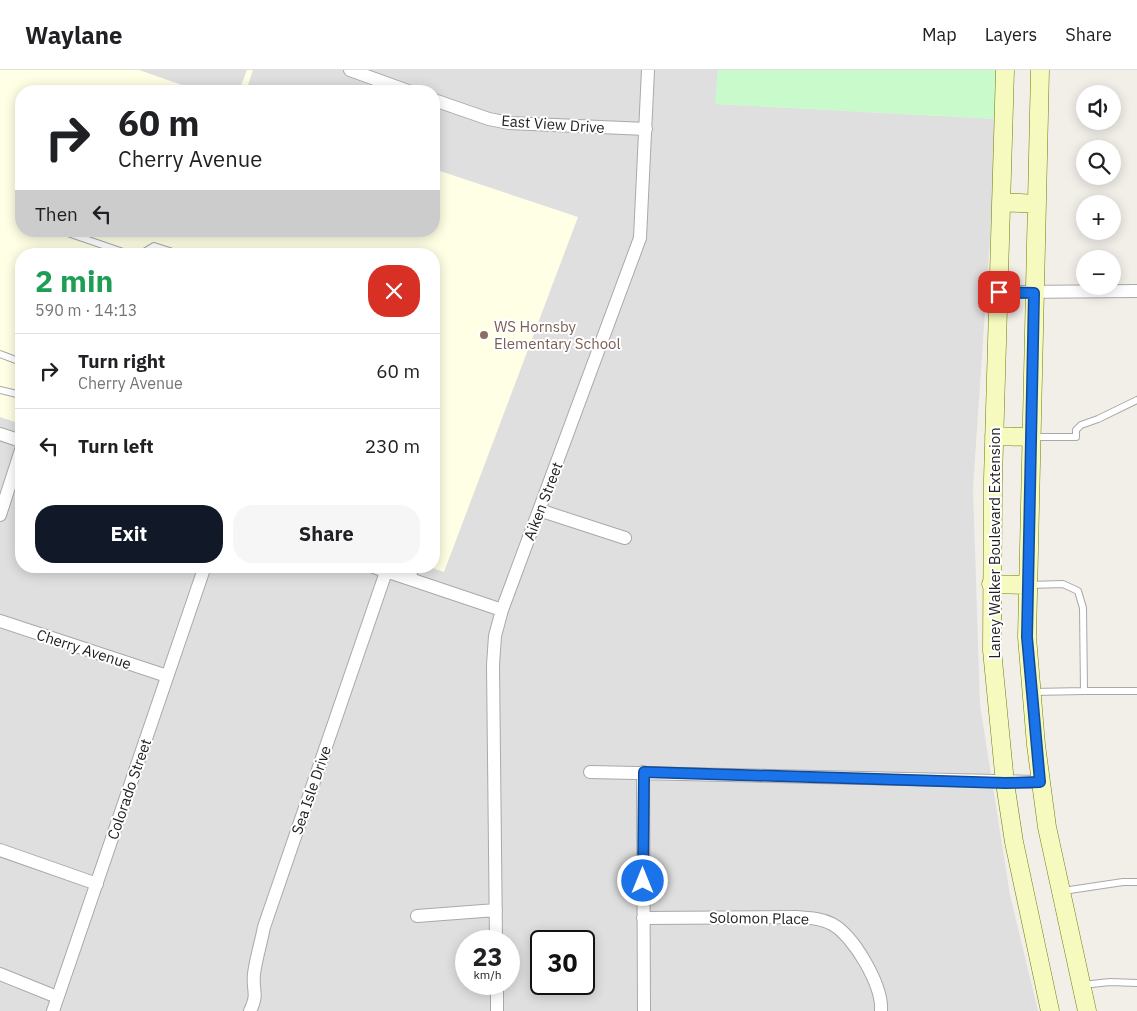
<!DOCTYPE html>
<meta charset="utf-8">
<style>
body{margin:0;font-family:"IBM Plex Sans",sans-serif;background:#f6f6f6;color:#202124;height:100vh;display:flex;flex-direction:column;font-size:19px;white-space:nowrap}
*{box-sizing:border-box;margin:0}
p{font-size:16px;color:#757577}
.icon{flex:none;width:28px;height:28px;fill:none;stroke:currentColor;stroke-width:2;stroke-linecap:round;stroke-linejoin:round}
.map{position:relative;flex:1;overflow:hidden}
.drawer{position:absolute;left:15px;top:178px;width:425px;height:325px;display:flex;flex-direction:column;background:#fff;border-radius:20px;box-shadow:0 2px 12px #0003}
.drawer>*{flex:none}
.banner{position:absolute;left:15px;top:15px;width:425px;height:152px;border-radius:20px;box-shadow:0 2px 12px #0003;background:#fff;color:#202124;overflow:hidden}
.controls{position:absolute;left:1076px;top:15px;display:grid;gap:10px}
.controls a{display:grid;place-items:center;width:45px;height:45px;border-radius:50%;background:#fff;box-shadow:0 2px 12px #0003;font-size:25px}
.speed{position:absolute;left:455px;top:860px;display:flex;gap:10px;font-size:25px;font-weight:700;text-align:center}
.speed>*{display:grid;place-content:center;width:65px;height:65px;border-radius:50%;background:#fff;box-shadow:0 2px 12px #0003;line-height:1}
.speed small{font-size:12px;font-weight:400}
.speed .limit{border:2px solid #111;border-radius:8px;background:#fff;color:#111}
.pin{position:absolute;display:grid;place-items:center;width:42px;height:42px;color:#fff;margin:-21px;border-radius:10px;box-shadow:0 2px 8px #0006}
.me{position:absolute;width:55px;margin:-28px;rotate:0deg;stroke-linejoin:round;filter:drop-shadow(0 0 4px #0008)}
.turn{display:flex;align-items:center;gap:18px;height:105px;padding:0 20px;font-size:22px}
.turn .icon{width:65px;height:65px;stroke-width:2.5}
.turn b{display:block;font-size:35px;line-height:42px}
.then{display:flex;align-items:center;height:48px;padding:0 20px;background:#0003;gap:10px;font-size:19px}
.round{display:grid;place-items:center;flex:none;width:52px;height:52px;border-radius:20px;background:#f6f6f6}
.headline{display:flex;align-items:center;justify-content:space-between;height:85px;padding:0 20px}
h1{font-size:30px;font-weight:700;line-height:38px;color:#1e9e55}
.cta{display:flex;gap:10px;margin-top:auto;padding:10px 20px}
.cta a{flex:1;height:58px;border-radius:20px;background:#111827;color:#fff;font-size:20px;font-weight:700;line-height:58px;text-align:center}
.cta a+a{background:#f6f6f6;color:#202124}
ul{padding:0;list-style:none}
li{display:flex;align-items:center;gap:15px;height:75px;padding:0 20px;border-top:1px solid #e0e0e0}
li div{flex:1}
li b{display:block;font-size:19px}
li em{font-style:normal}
header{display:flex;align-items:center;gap:30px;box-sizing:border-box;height:70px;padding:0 25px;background:#fff;border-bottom:1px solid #e0e0e0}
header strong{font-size:24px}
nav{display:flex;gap:28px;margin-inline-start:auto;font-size:18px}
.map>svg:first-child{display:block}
.residential{fill:#e0dfdf;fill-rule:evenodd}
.education{fill:#ffffe5}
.park{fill:#c8facc}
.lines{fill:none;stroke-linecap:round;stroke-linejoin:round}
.service-casing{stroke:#a9a9a9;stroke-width:8}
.minor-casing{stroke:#a9a9a9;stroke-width:14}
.secondary-casing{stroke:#707d05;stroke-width:19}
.service{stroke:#fff;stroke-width:6}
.minor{stroke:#fff;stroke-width:12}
.secondary{stroke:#f7fabf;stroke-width:18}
.route-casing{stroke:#114b97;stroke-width:12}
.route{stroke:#1a73e8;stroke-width:9}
.education-dot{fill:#8d6e63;stroke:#fff;stroke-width:2}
.labels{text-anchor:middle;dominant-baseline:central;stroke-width:4;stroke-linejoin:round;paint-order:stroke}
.street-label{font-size:15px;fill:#222;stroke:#fff}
.education-label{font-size:15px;fill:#785e54;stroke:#fff;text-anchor:start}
</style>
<header>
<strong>Waylane</strong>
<nav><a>Map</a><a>Layers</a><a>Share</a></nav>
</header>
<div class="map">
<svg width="1137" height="941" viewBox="0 0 1137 941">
<rect width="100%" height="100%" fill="#f2efe9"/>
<path class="residential" d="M0,0H718L716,34L998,49L973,418L980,635L1010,825L1038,941H0ZM21,21H434V161H21ZM21,184H434V496H21ZM466,871H509V914H466ZM541,871H584V914H541Z"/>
<path class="education" d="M0,0H139L199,21H21V161H434V99L578,147L444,502L427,496H434V184H21V354L0,347Z
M247,0H253L246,21H239Z"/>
<path class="park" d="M718,0H999L998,49L715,34Z"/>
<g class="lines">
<defs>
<path id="service" d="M62,161L129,184
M141,184L154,176L179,184
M0,284L21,292
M0,320L21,325
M1032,367H1076V360L1081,355L1098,349L1137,330
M412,510L416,496
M1029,515L1063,514L1078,521L1083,538L1084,621L1033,622
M1084,621H1137
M1063,821L1123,812H1137
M1082,915L1110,912L1137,913"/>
<path id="minor" d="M350,0L408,21
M434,30L489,49L509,53L646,59
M999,222L1137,221
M0,364L21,371
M539,440L625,468
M0,445L21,380
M371,496L502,540
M0,551L167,606
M590,702L1040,712
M643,702L644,941
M0,780L97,814
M417,846L496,840
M643,848L797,847C809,848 821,848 832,854C854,866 883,916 881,941
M496,871L493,595L495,566L502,540L640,168L648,0
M0,904L57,927
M497,914V941
M53,941L205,496
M250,941C259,923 252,921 254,904C256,888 261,873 264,857L386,502"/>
<path id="secondary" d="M1005,0L993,409L992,580L1005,713L1014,772L1050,941
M1040,0L1027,567L1036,675L1047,757L1087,941
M1001,132L1036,134
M994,366L1030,367
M991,514L1028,515"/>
</defs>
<use href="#service" class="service-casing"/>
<use href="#minor" class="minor-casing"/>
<use href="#secondary" class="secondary-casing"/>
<use href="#service" class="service"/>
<use href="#minor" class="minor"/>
<use href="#secondary" class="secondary"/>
</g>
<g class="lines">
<defs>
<path id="route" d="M643,811L644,702L1005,713L1040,712L1027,567L1034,223L999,222"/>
</defs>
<use href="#route" class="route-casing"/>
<use href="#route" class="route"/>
</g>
<circle class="education-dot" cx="484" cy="265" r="5"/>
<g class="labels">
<g class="street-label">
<text transform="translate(553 54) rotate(4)">East View Drive</text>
<text transform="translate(543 431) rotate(-69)">Aiken Street</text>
<text transform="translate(994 473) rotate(-90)">Laney Walker Boulevard Extension</text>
<text transform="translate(84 579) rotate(18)">Cherry Avenue</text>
<text transform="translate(129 719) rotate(-71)">Colorado Street</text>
<text transform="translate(311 720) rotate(-71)">Sea Isle Drive</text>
<text transform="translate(759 848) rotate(1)">Solomon Place</text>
</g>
<g class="education-label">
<text x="494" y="256">WS Hornsby<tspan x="494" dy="17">Elementary School</tspan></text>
</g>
</g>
</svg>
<div class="controls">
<a><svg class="icon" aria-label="sound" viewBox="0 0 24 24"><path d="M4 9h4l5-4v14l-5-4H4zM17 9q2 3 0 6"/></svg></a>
<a><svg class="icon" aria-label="search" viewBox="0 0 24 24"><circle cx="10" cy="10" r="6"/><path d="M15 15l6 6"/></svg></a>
<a>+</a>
<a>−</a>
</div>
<div class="speed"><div>23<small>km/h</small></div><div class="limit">30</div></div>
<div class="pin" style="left:999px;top:222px;background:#d93025"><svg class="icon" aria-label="arrive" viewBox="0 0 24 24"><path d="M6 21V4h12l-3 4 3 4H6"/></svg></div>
<svg class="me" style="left:643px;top:811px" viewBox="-20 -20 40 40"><circle r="17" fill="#1a73e8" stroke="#fff" stroke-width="3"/><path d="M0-11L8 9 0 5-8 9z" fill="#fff"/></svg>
<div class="banner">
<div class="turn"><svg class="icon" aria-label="right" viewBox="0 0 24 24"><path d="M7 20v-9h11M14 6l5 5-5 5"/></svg><div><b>60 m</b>Cherry Avenue</div></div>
<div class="then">Then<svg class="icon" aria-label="left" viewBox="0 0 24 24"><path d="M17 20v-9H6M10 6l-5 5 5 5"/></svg></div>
</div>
<section class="drawer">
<div class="headline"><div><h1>2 min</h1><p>590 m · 14:13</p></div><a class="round" style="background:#d93025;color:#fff"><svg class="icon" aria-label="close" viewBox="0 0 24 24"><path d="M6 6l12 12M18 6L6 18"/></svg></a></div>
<ul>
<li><svg class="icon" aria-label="right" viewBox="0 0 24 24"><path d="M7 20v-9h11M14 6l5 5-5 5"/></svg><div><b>Turn right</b><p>Cherry Avenue</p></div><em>60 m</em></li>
<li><svg class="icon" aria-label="left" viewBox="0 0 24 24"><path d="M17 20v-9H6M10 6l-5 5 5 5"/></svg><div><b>Turn left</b></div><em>230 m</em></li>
</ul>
<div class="cta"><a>Exit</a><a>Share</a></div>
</section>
</div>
